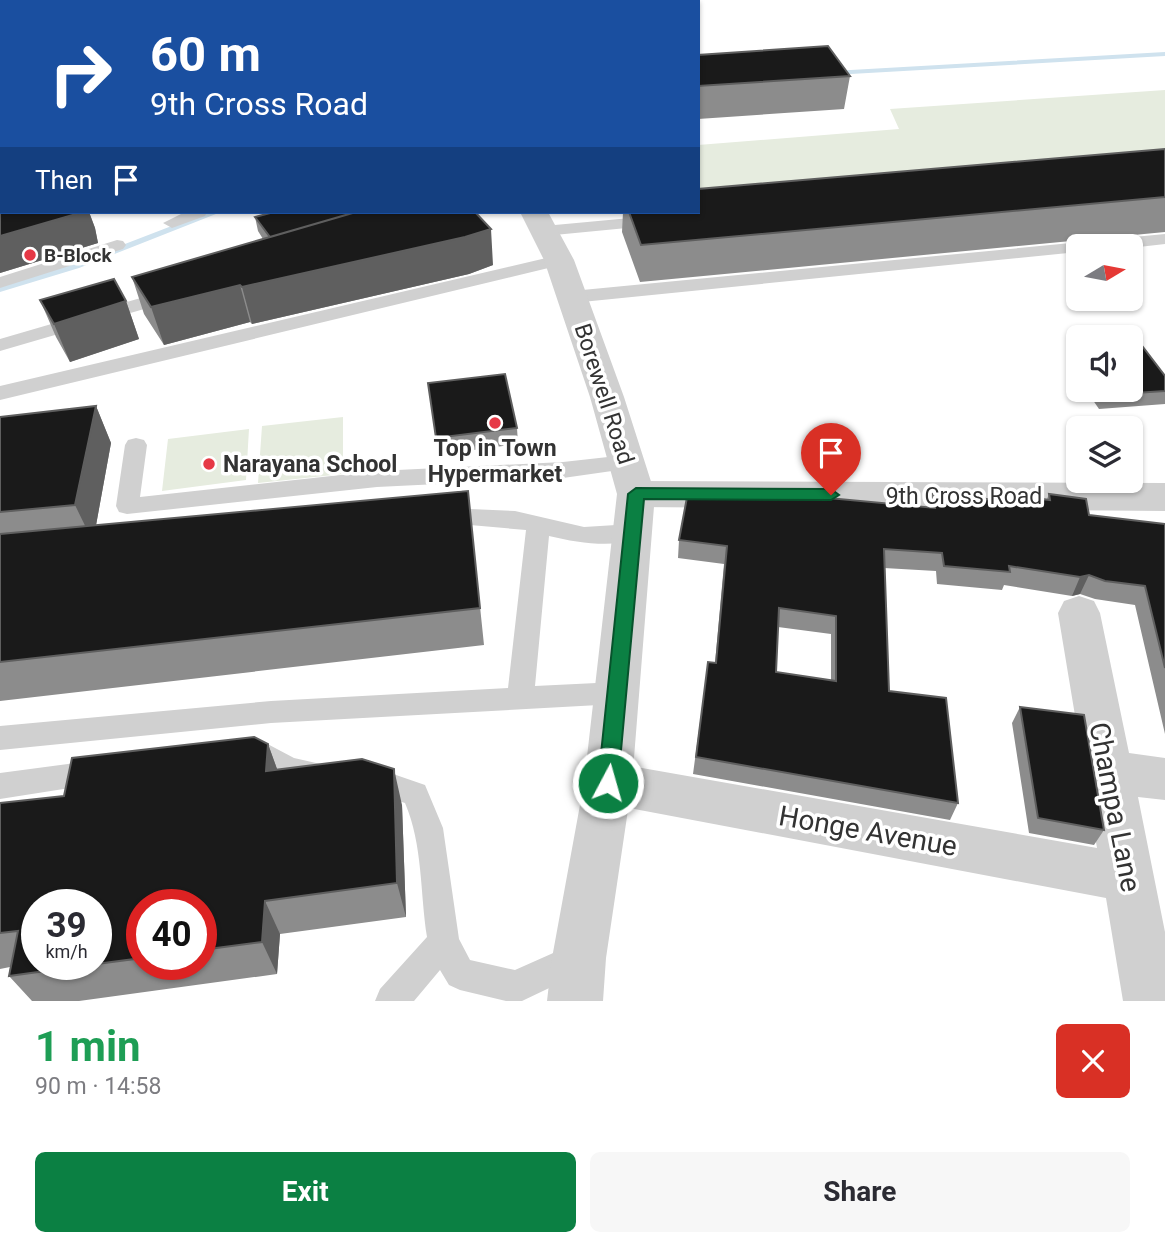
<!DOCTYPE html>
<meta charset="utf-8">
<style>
body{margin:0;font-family:Roboto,sans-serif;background:#f7f7f7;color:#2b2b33;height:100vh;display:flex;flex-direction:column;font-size:26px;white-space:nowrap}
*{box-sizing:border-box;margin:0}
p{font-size:23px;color:#7c7c81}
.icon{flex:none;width:38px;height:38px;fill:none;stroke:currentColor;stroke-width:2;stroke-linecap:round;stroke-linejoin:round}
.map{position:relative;height:1001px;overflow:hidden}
.side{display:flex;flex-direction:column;background:#fff;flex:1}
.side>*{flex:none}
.banner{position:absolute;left:0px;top:0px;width:700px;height:214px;box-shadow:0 2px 5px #0004;background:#1a4fa0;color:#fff;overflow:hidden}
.needle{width:46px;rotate:80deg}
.fabs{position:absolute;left:1066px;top:234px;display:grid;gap:14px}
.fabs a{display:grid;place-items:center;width:77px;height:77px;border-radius:10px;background:#fff;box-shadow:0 2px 5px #0004;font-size:35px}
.speed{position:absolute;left:21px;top:889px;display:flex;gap:14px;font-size:35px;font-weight:700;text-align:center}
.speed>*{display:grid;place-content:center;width:91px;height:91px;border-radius:50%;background:#fff;box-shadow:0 2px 5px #0004;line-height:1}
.speed small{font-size:18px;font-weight:400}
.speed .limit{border:10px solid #d22;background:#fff;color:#111}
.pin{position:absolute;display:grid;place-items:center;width:60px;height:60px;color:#fff;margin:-72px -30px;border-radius:50% 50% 50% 0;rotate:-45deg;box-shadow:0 0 7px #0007}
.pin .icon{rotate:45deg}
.me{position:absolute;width:77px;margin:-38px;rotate:6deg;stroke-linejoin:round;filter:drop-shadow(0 0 5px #0008)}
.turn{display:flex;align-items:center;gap:24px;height:147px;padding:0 35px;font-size:32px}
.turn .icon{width:91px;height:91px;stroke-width:2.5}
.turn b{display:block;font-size:49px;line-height:60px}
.then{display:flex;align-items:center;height:66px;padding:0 35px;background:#0003;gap:14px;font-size:26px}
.round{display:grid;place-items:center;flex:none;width:74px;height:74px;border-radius:10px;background:#f7f7f7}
.overview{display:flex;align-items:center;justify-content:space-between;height:119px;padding:0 35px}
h1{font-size:42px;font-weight:700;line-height:52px;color:#1e9e55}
.button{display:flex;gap:14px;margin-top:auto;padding:14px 35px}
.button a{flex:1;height:80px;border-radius:10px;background:#0b8043;color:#fff;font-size:28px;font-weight:700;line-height:80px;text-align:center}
.button a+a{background:#f7f7f7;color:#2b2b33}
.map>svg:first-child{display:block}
.green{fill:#e6ecdf}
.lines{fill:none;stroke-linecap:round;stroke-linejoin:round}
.stream{fill:#cfe2ee;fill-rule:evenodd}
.service{fill:#d0d0d0;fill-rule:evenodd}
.minor{fill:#d0d0d0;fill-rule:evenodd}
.tertiary{fill:#d0d0d0;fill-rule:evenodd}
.wall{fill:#8c8c8c;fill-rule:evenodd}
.shaded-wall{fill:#5f5f5f}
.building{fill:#1a1a1a;stroke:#5f5f5f;stroke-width:2;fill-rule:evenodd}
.route{fill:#0b8043;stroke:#07532c;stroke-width:2}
.poi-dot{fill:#e63946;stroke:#fff;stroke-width:2.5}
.labels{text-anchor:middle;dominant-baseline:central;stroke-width:7;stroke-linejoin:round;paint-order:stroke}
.far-poi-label{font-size:19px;font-weight:bold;fill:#333;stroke:#fff;text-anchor:start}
.street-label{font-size:23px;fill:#333;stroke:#fff}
.poi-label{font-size:23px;font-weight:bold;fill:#333;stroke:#fff}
.near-street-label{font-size:28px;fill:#333;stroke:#fff}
</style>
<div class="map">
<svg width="1165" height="1001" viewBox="0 0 1165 1001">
<rect width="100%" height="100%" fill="#fff"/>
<path class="green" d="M1165,90V168L698,206V145L899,129L890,109Z
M343,417V474L258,483L262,426Z
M249,429L246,480L162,491L168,439Z"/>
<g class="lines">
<path class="stream" d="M1165,52V56L833,75L829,73L833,71Z
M208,212H221L79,268L0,292V286L73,264Z"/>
<path class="service" d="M185,212H207L205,216L172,228L163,223Z
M652,216L660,221L658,225L544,236L535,231L544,226Z
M1165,234V244L1130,248L1078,247V252L572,303L563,297L572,291Z
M117,240L123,241L126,245L123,249L0,288V277Z
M559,255L565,256L568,260L565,264L0,400V386Z
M168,290L175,292L177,296L175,300L0,351V339Z
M136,438L144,440L147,445L140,497L377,471L563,462L626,455L634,457L637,462L634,467L626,469L563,478L377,487L127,514L119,512L116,506L125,445L128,440Z
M470,509L515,511L584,527L632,524L640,527L644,533L640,539C610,548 579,543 549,536L535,686L617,682L626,685L630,693L626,701L617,704L271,723L0,750V726L271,701L508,688L526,530L470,525L442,528L434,526L430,520L434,514Z
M260,740L294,758L325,765L329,774L325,783L315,787L288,781L257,765L246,766L236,763L232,754L236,745Z
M98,760L108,764L112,773L108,782L0,799V773Z
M370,766L425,785L443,828L459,939L470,960L515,970L578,942L589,947L594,958L589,969L522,1001H506L460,990L449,985L440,970L414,1001H375L380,989L427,937C420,893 423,845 405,803L360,788L356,779L360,770Z"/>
<path class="minor" d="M636,481L1165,483V511L636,507L622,504L617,494L622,484Z
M1079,596L1094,601L1100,613L1129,753L1165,758V800L1138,797L1165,932V1001H1123L1106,898L608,804L591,798L584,783L591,768L608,762L1097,848L1058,613L1064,601Z"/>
<path class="tertiary" d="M385,0H407L408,2H387Z
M520,212H548L574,260L624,397L655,494L632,783L606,958L603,1001H547L552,958L584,783L617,494L590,397L544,260Z"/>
</g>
<path class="wall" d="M0,0H162V2H2V212H89L95,228L98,243L0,273Z
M698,55L850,76L844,109L698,119Z
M1165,149V232L640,282L622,232L623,212H698Z
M255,217L493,265L469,274L252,324L250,322L164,345L144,314L132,277L263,239L258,231Z
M40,300L126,301L139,339L70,362L56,337Z
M1071,334L1165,376V404L1099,409L1086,390H1130L1078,338V365L1066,347Z
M428,383L517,428L518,444L438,455Z
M96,406L111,443L96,525L468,491L484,645L0,701V417Z
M933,494L1016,502L1018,496L1047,499L1049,494L1089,515L1165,524V734L1135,605L1095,599L1080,594L1072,596L1004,585L1002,590L937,584L936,571L884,568L889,691L958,803L950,820L693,774L708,662L715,663L724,564L678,558L679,540L929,508ZM778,627L831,634V680L776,672Z
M1020,707L1104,830L1094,845L1029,833L1012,723Z
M268,744L277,769L402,805L406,917L280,934L277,974L79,1001H32L9,976L10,967L0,969V803L64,796ZM142,905H201V964H142Z"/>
<path class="shaded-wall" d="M2,169V212H89L95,228L98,243L0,273V174Z
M491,229L493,265L469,274L252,324L242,287Z
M240,285L250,322L164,345L151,307Z
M126,301L139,339L70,362L54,324Z
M96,406L111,443L93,542L75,505Z
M1089,575L1080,594L1072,596L1080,577Z
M268,744L281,780L266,771Z
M394,769L402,805L406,917L397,883Z
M265,901L280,934L277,974L262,942Z"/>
<path class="building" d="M0,0H115V2H2V169L0,174Z
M174,0H354L356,2H174Z
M828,46L850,76L698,86V55Z
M1165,149V197L641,245L629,212H698V189Z
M2,204V212H83L0,236V205Z
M274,212H356L270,237L255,217Z
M356,212H475L491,229L465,237L242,287L240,285L151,307L132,277Z
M114,279L126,301L54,324L40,300Z
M1130,330L1165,376V391L1105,395L1101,390H1130V338H1078V344L1071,334Z
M505,374L517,428L436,438L428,383Z
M96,406L75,505L0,512V417Z
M468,491L480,608L0,662V534Z
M688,492H764L935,508L933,494L1019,502L1018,496L1050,500L1049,494L1086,499L1089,515L1165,524V668L1145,586L1105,581L1089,575L1080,577L1009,566L1010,572L944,566L942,553L884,549L889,691L946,698L958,803L696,757L708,662L716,663L727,546L679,540ZM779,608L836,616V681L776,672Z
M1020,707L1084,715L1104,830L1038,818Z
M254,737L268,744L266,771L362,759L394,769L397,883L265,901L262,942L201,950V905H142V958L96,964V905H37V964H96L9,976L18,931L0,933V803L64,796L72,758Z"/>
<path class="route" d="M636,488L831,489L839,495L831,500L644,499L618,783L615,790L608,792L601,790L598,783L628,494Z"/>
<g class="poi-dot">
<circle cx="30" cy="255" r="7"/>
<circle cx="495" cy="423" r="7"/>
<circle cx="209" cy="464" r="7"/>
</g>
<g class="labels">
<g class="far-poi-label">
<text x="44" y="255">B-Block</text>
</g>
<g class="street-label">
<text transform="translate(604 394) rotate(72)">Borewell Road</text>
<text x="964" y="496">9th Cross Road</text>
</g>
<g class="poi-label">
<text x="495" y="448">Top in Town<tspan x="495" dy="26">Hypermarket</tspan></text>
<text x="223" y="464" text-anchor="start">Narayana School</text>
</g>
<g class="near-street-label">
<text transform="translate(1115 807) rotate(79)">Champa Lane</text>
<text transform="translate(868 831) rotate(10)">Honge Avenue</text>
</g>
</g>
</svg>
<div class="fabs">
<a><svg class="needle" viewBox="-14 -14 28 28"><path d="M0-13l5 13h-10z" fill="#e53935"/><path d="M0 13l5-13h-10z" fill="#7c7c81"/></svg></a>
<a><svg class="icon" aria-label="sound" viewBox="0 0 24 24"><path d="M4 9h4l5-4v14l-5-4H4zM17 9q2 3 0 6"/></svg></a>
<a><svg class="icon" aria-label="layers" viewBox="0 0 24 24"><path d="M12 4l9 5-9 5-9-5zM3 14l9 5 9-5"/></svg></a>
</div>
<div class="speed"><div>39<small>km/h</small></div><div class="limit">40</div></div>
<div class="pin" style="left:831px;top:495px;background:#d93025"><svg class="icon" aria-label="arrive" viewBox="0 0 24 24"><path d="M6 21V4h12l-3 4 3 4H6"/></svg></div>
<svg class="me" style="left:608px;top:783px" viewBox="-20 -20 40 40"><circle r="17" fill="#0b8043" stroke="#fff" stroke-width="3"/><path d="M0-11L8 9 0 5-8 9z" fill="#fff"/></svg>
<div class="banner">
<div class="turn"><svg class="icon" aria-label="right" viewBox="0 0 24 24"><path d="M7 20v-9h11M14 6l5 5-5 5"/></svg><div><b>60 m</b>9th Cross Road</div></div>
<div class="then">Then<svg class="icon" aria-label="arrive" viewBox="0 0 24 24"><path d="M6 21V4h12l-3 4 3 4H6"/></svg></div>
</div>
</div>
<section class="side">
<div class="overview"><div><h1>1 min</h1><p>90 m · 14:58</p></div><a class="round" style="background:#d93025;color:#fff"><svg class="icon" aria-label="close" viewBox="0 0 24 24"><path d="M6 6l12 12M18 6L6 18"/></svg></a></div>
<div class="button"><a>Exit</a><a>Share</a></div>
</section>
